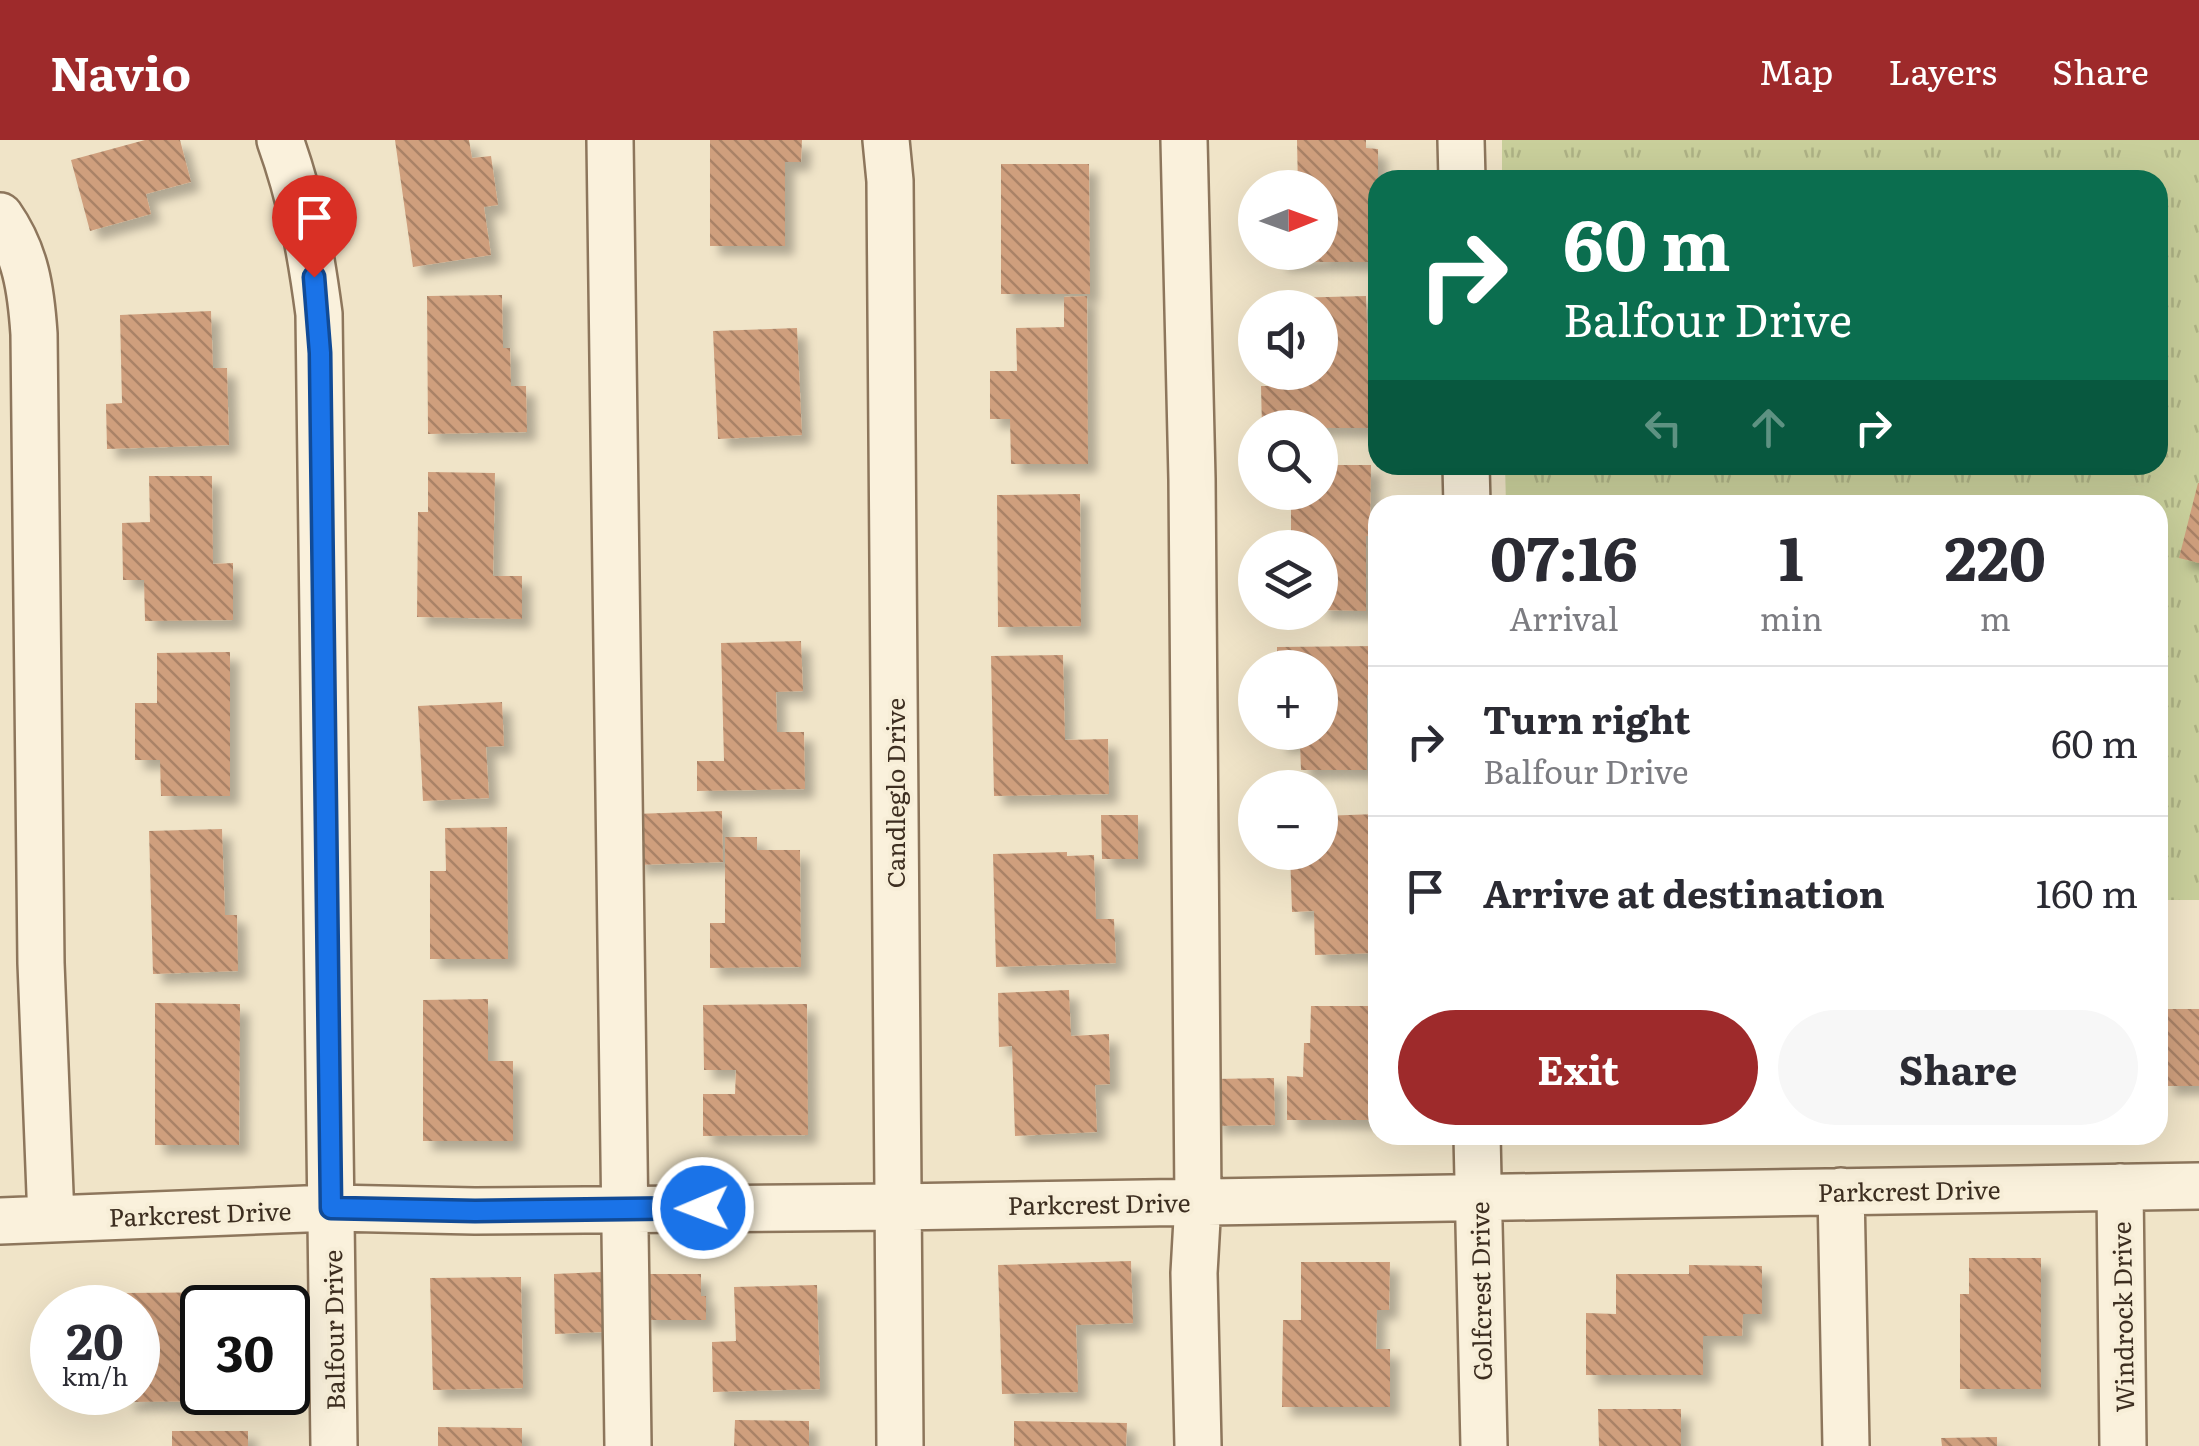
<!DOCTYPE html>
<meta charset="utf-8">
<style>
body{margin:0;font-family:Literata,serif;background:#f7f7f7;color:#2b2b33;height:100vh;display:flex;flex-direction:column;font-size:38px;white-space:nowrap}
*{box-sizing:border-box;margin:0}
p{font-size:32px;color:#7c7c81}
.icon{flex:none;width:55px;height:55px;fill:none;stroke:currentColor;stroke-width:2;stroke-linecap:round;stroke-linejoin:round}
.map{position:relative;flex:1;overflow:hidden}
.drawer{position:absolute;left:1368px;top:355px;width:800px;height:650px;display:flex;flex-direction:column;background:#fff;border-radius:30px;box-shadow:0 10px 40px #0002}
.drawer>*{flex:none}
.banner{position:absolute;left:1368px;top:30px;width:800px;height:305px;border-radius:30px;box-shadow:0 10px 40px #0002;background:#0b6e4f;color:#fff;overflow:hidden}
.needle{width:65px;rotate:89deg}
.buttons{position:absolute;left:1238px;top:30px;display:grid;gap:20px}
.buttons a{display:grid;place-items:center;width:100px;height:100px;border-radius:50%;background:#fff;box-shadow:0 10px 40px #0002;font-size:50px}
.speed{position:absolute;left:30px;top:1145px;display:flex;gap:20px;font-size:50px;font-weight:700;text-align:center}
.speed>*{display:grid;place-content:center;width:130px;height:130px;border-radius:50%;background:#fff;box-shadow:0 10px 40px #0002;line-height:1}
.speed small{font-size:25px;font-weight:400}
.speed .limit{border:5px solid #111;border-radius:15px;background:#fff;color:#111}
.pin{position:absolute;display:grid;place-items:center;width:85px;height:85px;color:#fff;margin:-102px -42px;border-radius:50% 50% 50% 0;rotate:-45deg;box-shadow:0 0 10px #0007}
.pin .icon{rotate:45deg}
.me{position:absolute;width:110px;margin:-55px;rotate:269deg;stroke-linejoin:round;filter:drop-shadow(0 0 8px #0008)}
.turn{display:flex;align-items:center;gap:35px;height:210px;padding:0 30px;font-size:45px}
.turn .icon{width:130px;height:130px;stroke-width:2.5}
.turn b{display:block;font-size:70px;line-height:85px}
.lanes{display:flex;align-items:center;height:95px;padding:0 30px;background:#0003;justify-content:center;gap:50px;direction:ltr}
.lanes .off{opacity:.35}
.eta{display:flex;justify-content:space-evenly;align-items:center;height:170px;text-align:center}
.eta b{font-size:60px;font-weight:700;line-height:70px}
.action{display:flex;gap:20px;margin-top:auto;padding:20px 30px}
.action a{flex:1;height:115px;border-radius:60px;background:#9e2a2b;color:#fff;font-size:40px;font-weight:700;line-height:115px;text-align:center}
.action a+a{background:#f7f7f7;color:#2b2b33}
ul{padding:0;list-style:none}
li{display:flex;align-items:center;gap:30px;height:150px;padding:0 30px;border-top:2px solid #e1e1e2}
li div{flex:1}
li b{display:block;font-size:38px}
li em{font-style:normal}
header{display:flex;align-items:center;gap:60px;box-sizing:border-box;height:140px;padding:0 50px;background:#9e2a2b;color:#fff}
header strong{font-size:48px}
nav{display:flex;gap:55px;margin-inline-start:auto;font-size:35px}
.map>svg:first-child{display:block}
.grass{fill:url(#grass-tufts)}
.building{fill:url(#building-back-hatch);filter:url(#shadow)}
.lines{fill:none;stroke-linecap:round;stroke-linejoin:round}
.minor-casing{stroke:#8d765c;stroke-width:50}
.minor{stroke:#faf1dc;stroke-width:45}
.route-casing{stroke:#114b97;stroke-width:25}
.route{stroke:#1a73e8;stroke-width:18}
.labels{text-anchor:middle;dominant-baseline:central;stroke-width:8;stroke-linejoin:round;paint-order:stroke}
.street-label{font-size:25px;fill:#3d2e20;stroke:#f7eed8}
</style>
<header>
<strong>Navio</strong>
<nav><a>Map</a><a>Layers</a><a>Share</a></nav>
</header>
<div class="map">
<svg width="2199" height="1306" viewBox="0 0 2199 1306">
<defs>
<pattern id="grass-tufts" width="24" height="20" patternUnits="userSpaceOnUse" patternTransform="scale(2.5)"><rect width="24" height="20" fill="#c9cf9b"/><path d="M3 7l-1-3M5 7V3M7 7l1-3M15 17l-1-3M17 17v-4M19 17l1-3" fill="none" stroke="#aeb285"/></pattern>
<pattern id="building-back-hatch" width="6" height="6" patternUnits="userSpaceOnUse" patternTransform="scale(2.5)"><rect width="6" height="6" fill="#cf9f7d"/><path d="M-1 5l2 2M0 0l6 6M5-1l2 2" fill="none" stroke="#a98266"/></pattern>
<filter id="shadow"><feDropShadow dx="9" dy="9" stdDeviation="5" flood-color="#0004"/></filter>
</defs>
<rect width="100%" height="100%" fill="#f0e4c8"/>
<path class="grass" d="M1502,0H2199V760H2158V365H1506L1505,325H2158V40H1502Z"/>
<path class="building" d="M145,0H180L191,42L146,54L151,74L90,91L71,20Z
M395,0H469L472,18L491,16L498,65L484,67L491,115L413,127Z
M710,0H802L801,22H785V106H710Z
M1297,0H1366V8L1378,9V122H1278V112H1320V48H1298Z
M1001,24H1089L1090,154H1001Z
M502,155L503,208H510L511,246H526L527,292L428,294L427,156Z
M1087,156L1088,324H1011L1010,279H990V231H1017L1016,188L1064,187V157Z
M1366,156L1368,210H1378V288H1262L1261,246H1278V232H1320V168H1289L1288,158Z
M211,171L213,228H227L229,305L107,309L106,264L122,263L120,175Z
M797,188L802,295L718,299L713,191Z
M1320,325H1371L1370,396H1366V471L1320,470V408H1291V352H1320Z
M428,332L495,333L493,436H522V479L417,477L418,372H428Z
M149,336H212L213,424L233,423V480L145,481L144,440H123L122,383L150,382Z
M2198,343H2199V423L2179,418Z
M1080,354L1081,486L998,487L997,355Z
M801,501L803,551L776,552L777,592H804L805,649L697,651V621H724L721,503Z
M1378,506V556L1367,555V630H1301L1300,603L1278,604V592H1320V528H1277V507Z
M230,512V656H161L160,620H135V563H157V513Z
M1063,515L1065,600L1108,599L1109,654L994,656L991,516Z
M502,562L504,606L486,607L489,658L423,661L418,566Z
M722,671L723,722L636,725L634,674Z
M1378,674V813L1315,815L1314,771L1292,772L1290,712H1320V676Z
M1101,675H1138V719H1102Z
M507,687L508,819H430V731H446L445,688Z
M222,689L225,775H237L238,831L153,834L149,691Z
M725,697H757V710H800L801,827L710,828V783H725Z
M1067,712V716L1094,715L1096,779H1114L1116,823L996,827L993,714Z
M1069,850L1071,896L1109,894L1110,944L1095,945L1097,992L1015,996L1012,906L999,907L998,853Z
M488,859V921H513V1001H423V860Z
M155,863L240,864L239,1005H155Z
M807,864L808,995L703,996V954H735L736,930H704L703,865Z
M1311,866H1377L1378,980H1287V936L1303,937L1304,903H1310Z
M2165,869H2199V946H2165Z
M1274,938L1275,985L1214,986L1213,939Z
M1969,1118H2041V1249H1960V1154H1969Z
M1131,1121L1133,1183L1076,1185L1078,1252L1002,1254L998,1125Z
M1301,1122H1390L1389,1170H1377L1376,1209H1390V1267H1282L1283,1180H1301Z
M1689,1125L1762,1126V1174H1743L1742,1196H1703V1235H1586V1173L1616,1174V1134H1689Z
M602,1132L603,1192L555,1194L554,1134Z
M642,1134H701V1156H706V1180H642Z
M521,1137L523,1248L433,1250L430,1138Z
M817,1145L820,1249L713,1252L712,1202L736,1201L734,1147Z
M249,1152V1168H202V1252H230V1261L126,1262V1252H138V1168H124V1153Z
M1598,1269H1681V1306H1599Z
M735,1280L809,1281V1306H734Z
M1014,1281L1127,1283L1126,1306H1014Z
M438,1287L522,1288V1306H438Z
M172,1291H248V1306H172Z
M1997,1297V1306H1942L1941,1298Z"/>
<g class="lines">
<defs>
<path id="minor" d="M280,0C301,58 311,113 319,174L334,1306
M610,0L628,1306
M886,0L890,41L900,1306
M1184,0L1192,339L1198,1062L1194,1133L1198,1306
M1461,0L1462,40
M0,76C26,113 31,150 34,194L41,823L51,1079
M1466,325L1467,365
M1477,995L1484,1306
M2120,1047L2123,1306
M1841,1051L1846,1306
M0,1081L331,1068L475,1071L896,1067L2199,1046"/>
</defs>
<use href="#minor" class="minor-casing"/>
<use href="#minor" class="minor"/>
</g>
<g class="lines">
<defs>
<path id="route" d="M314,137L320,213L331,1068L475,1071L703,1068"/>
</defs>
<use href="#route" class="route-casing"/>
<use href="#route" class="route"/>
</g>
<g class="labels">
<g class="street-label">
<text transform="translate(894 653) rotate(-90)">Candleglo Drive</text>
<text transform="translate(1909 1050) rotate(-1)">Parkcrest Drive</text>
<text transform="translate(1099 1063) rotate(-1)">Parkcrest Drive</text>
<text transform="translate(200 1073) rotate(-2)">Parkcrest Drive</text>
<text transform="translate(1480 1151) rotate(-91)">Golfcrest Drive</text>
<text transform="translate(2122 1177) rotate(-91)">Windrock Drive</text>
<text transform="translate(333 1190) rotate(-91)">Balfour Drive</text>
</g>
</g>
</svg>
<div class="buttons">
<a><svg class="needle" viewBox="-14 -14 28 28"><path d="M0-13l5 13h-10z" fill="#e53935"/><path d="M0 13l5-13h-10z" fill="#7c7c81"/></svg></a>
<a><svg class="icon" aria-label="sound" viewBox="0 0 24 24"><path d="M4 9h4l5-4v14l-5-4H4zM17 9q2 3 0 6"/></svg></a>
<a><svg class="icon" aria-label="search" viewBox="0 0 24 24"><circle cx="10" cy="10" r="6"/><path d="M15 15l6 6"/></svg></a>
<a><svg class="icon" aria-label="layers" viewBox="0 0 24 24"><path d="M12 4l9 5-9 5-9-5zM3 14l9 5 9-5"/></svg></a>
<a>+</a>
<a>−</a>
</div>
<div class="speed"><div>20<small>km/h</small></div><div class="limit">30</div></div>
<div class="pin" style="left:314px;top:137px;background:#d93025"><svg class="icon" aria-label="arrive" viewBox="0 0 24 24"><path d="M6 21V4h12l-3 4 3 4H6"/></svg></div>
<svg class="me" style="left:703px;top:1068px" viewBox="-20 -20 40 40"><circle r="17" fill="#1a73e8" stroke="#fff" stroke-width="3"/><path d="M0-11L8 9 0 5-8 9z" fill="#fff"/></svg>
<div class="banner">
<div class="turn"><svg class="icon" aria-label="right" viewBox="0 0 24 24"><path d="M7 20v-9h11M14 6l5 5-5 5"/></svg><div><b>60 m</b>Balfour Drive</div></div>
<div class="lanes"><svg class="icon off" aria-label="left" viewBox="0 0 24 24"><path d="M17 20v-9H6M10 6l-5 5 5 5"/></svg><svg class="icon off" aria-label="ahead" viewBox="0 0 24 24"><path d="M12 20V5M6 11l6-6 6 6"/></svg><svg class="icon" aria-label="right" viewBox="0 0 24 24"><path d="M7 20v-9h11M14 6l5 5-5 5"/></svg></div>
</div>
<section class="drawer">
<div class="eta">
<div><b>07:16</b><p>Arrival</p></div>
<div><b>1</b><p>min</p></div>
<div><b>220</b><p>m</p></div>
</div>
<ul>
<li><svg class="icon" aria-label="right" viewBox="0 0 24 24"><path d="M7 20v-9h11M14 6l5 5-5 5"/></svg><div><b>Turn right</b><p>Balfour Drive</p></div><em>60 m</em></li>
<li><svg class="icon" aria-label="arrive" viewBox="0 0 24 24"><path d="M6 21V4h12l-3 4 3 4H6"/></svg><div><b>Arrive at destination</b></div><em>160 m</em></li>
</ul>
<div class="action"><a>Exit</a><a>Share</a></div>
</section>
</div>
